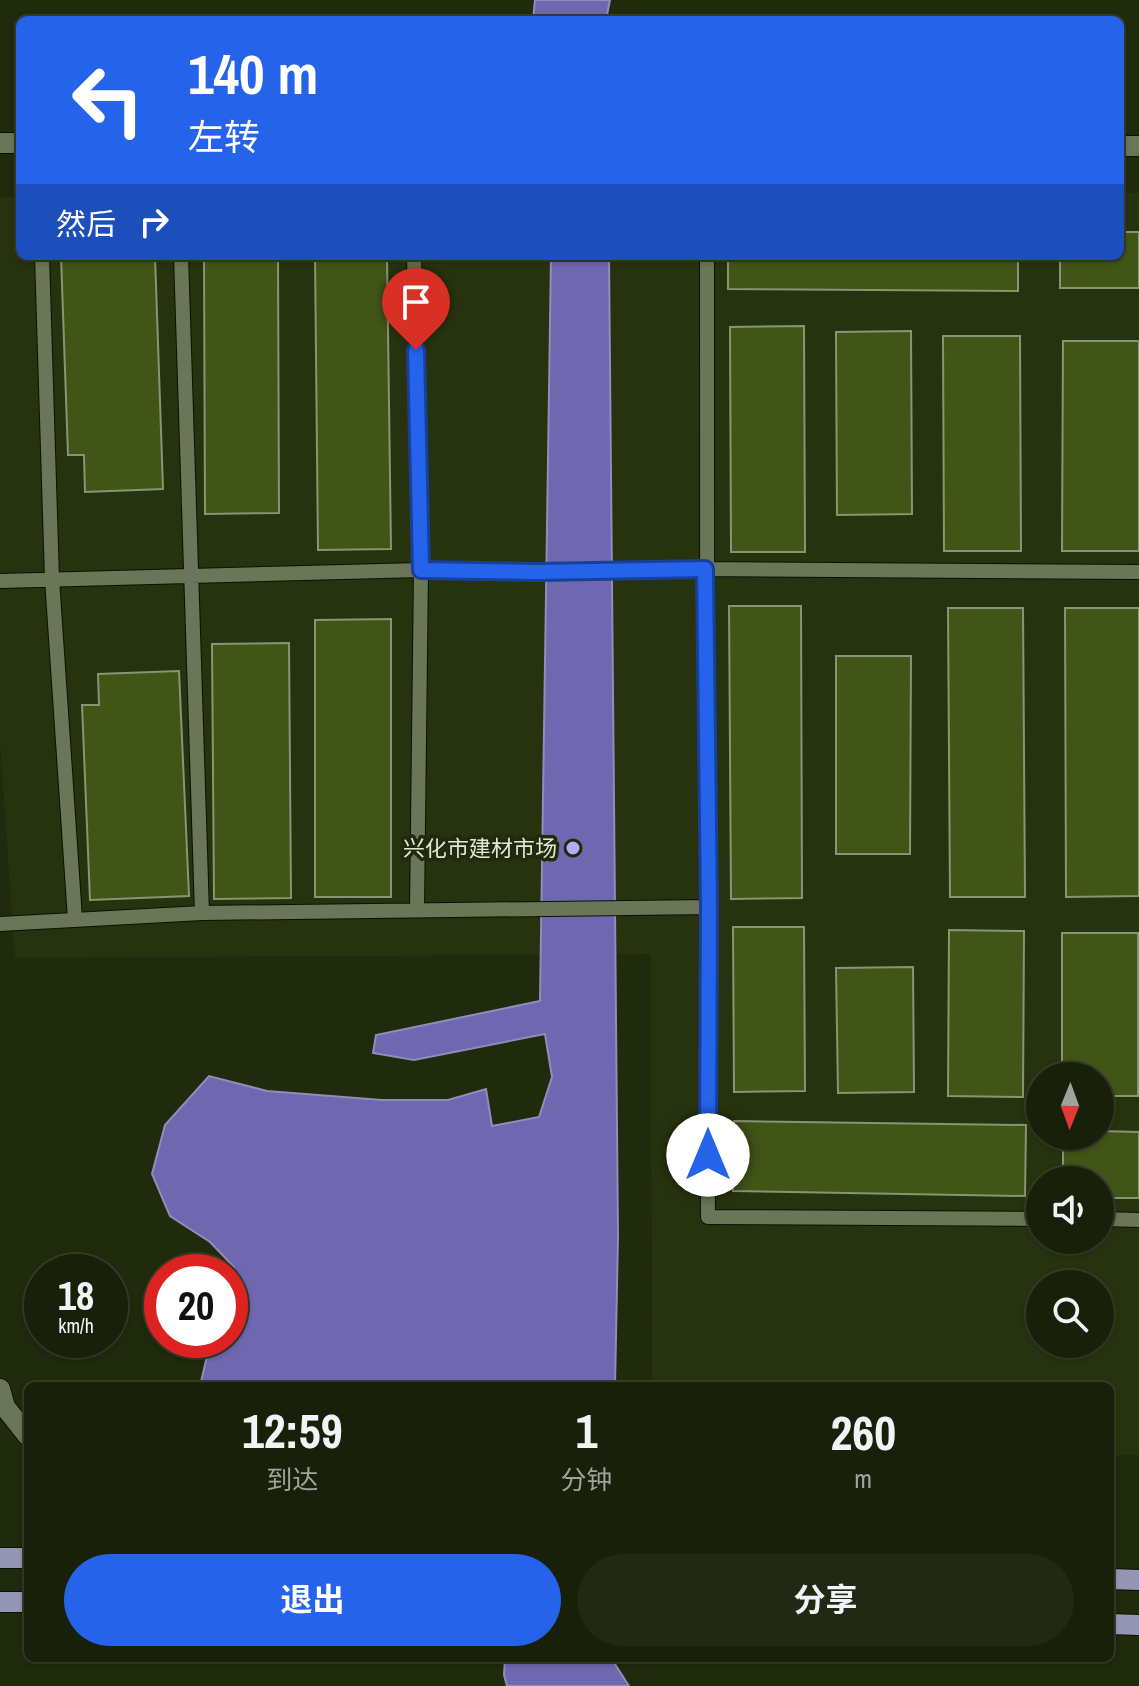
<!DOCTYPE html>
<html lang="zh">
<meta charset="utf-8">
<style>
body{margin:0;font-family:"Archivo Narrow","Noto Sans SC",sans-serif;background:#212813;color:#f1f3f6;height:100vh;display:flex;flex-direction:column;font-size:30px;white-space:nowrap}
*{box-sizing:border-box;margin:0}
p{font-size:26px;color:#9fa39c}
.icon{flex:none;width:44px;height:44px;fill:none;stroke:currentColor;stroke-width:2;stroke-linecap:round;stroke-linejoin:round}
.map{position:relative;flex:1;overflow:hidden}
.details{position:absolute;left:24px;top:1382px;width:1090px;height:280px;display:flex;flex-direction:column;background:#18200a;border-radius:12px;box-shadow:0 2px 6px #0004,0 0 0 2px #363e2b}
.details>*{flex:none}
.top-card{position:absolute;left:16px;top:16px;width:1108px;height:244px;border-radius:12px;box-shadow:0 2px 6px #0004,0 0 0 2px #363e2b;background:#2563eb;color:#fff;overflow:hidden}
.needle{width:52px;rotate:181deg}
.fabs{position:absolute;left:1026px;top:1062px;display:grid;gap:16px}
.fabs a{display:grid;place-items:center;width:88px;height:88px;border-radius:50%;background:#18200a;box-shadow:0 2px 6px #0004,0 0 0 2px #363e2b;font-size:40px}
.speed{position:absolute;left:24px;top:1254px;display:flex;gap:16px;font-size:40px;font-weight:700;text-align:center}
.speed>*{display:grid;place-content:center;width:104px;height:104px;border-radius:50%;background:#18200a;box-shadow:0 2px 6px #0004,0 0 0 2px #363e2b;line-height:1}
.speed small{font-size:20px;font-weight:400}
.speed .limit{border:12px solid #d22;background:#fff;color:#111}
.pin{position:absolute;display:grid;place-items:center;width:68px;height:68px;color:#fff;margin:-82px -34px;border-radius:50% 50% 50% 0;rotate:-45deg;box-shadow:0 0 8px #0007}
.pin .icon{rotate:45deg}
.me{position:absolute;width:88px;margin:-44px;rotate:0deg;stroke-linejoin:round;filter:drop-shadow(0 0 6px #0008)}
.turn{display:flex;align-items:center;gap:28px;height:168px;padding:0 40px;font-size:36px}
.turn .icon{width:104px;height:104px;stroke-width:2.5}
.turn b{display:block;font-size:56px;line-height:68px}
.then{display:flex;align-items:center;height:76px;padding:0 40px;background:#0003;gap:16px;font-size:30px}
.eta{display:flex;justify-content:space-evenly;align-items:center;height:136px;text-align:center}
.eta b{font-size:48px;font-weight:700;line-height:56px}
.primary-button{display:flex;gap:16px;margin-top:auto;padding:16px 40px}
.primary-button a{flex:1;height:92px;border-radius:48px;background:#2563eb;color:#fff;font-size:32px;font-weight:700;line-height:92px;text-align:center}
.primary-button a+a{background:#212813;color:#f1f3f6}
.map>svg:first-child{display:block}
.built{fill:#27330f;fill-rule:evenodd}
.water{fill:#6f67b0;stroke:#918dbb;stroke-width:2}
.building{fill:#415517;stroke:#889575;stroke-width:2}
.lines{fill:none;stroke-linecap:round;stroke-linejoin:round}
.service-casing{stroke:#0a1200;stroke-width:16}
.minor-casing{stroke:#0a1200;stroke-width:22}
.tertiary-casing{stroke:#0a1200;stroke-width:22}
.primary-casing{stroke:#0a1200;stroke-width:22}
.service{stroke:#6a7657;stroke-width:14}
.minor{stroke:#6a7657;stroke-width:20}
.tertiary{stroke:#6a7657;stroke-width:20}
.primary{stroke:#9596b6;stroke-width:20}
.route-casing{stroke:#184099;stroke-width:20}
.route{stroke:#2563eb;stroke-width:14}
.poi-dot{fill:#b3adf9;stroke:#202a0d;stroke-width:3}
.labels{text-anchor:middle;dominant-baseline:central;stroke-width:7;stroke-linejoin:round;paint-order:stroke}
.poi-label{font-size:22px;fill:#e0e7d5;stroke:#202a0d;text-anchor:end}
</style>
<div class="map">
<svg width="1139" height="1686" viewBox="0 0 1139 1686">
<rect width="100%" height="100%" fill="#202a0d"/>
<path class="built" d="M1139,193V1455H1110V1386H652L651,954L15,958L0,743V197H20V256H1120V194ZM1040,1076H1100V1136H1040ZM1040,1180H1100V1240H1040ZM1040,1284H1100V1344H1040Z"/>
<path class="water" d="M535,0H610L606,20H533Z
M551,256H609L618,1237L615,1386H200L208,1352L220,1340H230V1329L235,1324L238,1294L234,1267L210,1242L170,1216L152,1174L165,1125L209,1076L267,1091L382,1100H448L486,1089L492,1126L539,1117L552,1077L545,1034L414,1060L373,1053L376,1035L540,1001Z
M505,1658H611L629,1686H507L504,1675Z"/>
<path class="building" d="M1120,232H1139V288H1060V256H1120Z
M61,256H155L163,489L85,492L84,455H68Z
M204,256H278L279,513L205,514Z
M315,256H387L391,549L318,550Z
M728,256H1018V291L728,289Z
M804,326L805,552H731L730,327Z
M911,331L912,514L837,515L836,332Z
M943,336H1020L1021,551H944Z
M1063,341H1139V551H1062Z
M729,606H801L802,898L731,899Z
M948,608H1023L1025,897H950Z
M1065,608H1139V896L1066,897Z
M391,619V897H315V620Z
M289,643L291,898L214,899L212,644Z
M836,656H911L910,854H836Z
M179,671L189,896L90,900L82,705H99L98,674Z
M733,927H804L805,1091L734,1092Z
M949,930L1024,931L1023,1097L948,1096Z
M1062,933H1138V1096H1100V1076H1062Z
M913,967L914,1092L838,1093L836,968Z
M734,1121L1026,1125L1025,1196L733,1191Z
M1100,1131L1139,1132V1198H1100V1180H1063V1136H1100Z"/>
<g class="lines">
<defs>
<path id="service" d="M42,256L52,579L75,919
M181,256L202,913
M414,256L421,570L417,909
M707,256C705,576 709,897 708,1217L1040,1219
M0,581L421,570L537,572L705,569L1139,572
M0,924L202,913L709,907
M1100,1219L1139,1220"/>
<path id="minor" d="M0,1389L5,1407L28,1436"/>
<path id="tertiary" d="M0,143H20
M1120,146H1139"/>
<path id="primary" d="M0,1558H28
M1110,1579L1139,1580
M0,1602H28
M1110,1624L1139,1625"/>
</defs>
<use href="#service" class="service-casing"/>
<use href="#minor" class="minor-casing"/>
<use href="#tertiary" class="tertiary-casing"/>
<use href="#primary" class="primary-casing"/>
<use href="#service" class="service"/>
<use href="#minor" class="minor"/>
<use href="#tertiary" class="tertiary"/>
<use href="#primary" class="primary"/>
</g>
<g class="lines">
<defs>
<path id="route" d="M416,350L421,570L537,572L705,569L709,907L708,1155"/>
</defs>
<use href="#route" class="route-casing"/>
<use href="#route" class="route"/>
</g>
<circle class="poi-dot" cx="573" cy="848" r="8"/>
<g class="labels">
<g class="poi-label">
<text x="557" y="848">兴化市建材市场</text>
</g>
</g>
</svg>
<div class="fabs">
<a><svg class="needle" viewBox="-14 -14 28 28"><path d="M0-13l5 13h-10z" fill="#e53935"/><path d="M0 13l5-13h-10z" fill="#9fa39c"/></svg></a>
<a><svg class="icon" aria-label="sound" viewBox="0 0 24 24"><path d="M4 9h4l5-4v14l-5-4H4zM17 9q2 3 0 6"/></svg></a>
<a><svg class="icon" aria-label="search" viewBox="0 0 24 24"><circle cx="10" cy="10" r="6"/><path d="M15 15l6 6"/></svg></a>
</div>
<div class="speed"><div>18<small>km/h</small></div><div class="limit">20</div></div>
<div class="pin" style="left:416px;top:350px;background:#d93025"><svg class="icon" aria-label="arrive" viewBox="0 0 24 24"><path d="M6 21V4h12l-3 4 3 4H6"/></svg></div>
<svg class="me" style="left:708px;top:1155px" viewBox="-20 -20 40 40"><circle r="19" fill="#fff"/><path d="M0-13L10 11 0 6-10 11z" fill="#2563eb"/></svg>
<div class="top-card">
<div class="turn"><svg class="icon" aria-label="left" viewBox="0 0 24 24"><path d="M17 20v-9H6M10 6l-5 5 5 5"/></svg><div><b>140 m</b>左转</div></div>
<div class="then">然后<svg class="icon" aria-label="right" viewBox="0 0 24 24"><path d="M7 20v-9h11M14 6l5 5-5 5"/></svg></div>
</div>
<section class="details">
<div class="eta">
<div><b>12:59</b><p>到达</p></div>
<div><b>1</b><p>分钟</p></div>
<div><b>260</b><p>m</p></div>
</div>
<div class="primary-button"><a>退出</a><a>分享</a></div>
</section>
</div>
